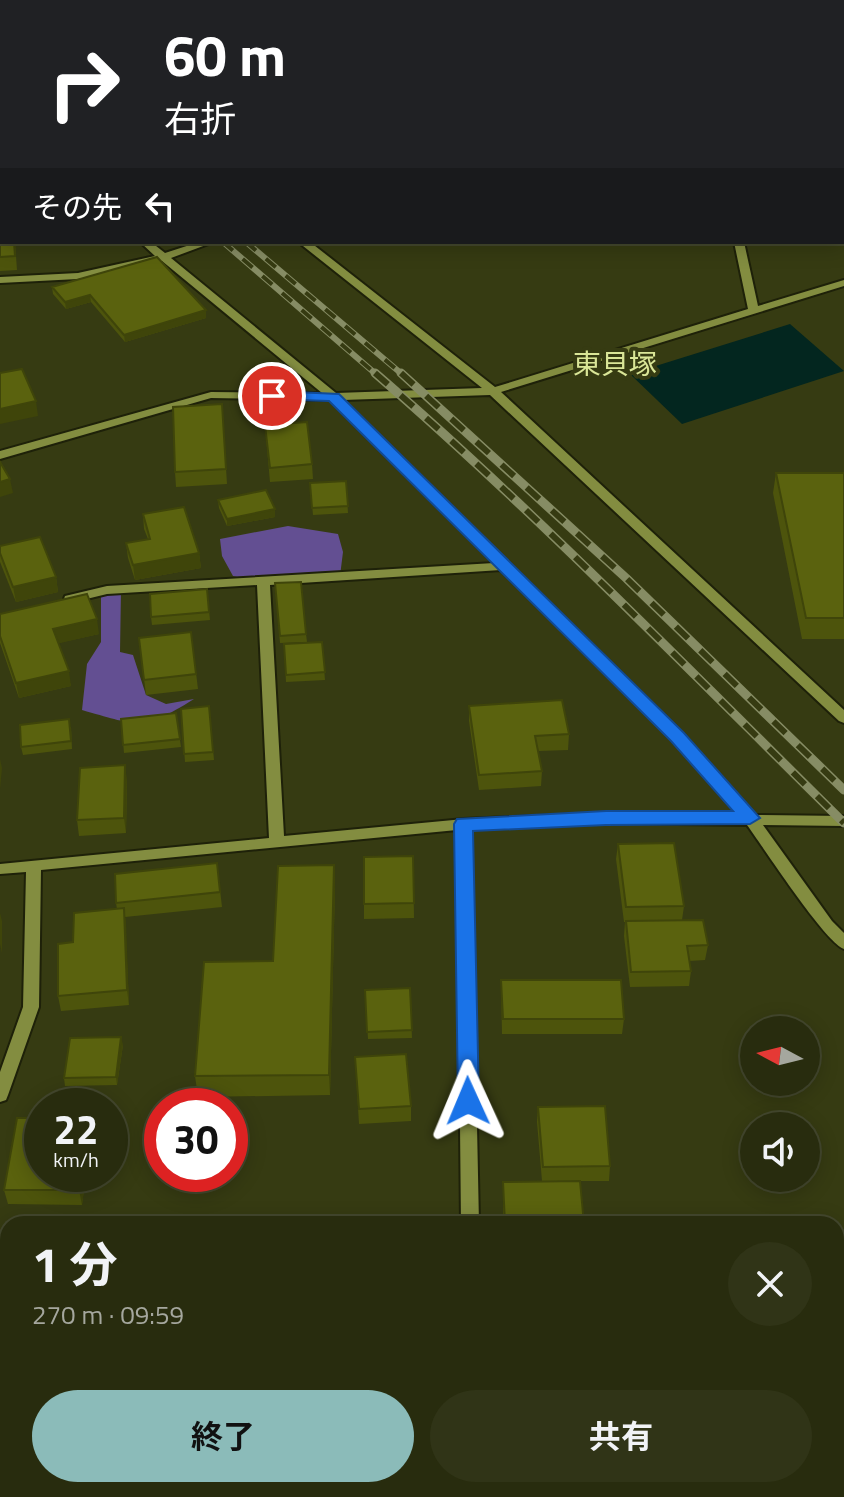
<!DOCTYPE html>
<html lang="ja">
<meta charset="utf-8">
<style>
body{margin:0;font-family:"Titillium Web","Noto Sans JP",sans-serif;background:#303417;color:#f1f3f6;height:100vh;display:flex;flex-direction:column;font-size:30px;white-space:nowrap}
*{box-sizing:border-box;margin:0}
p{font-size:26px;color:#a5a79e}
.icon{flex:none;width:44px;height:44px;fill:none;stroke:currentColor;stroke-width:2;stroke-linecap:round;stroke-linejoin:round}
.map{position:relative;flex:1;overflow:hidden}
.side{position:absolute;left:0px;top:1216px;width:844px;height:282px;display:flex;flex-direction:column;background:#282c0e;border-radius:24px 24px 0 0;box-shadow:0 4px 20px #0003,0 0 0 2px #44482e}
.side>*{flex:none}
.hud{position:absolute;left:0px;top:0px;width:844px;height:244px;box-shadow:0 4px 20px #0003,0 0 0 2px #44482e;background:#202124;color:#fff;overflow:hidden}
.needle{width:52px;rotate:277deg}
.controls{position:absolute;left:740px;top:1016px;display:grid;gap:16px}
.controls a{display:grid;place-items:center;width:80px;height:80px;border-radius:50%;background:#282c0e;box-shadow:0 4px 20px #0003,0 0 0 2px #44482e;font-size:40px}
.speed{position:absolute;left:24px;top:1088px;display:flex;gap:16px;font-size:40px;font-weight:700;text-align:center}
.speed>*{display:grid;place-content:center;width:104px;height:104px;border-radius:50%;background:#282c0e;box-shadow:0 4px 20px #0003,0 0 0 2px #44482e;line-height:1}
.speed small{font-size:20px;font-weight:400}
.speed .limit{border:12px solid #d22;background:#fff;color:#111}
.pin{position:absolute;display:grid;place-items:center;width:68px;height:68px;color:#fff;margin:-34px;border:4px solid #fff;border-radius:50%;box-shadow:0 2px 8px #0007}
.me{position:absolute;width:88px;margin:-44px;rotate:359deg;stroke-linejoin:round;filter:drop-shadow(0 0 6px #0008)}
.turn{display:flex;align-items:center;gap:28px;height:168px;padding:0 32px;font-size:36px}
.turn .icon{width:104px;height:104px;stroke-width:2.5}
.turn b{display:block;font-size:56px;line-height:68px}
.then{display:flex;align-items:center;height:76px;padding:0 32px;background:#0003;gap:16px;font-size:30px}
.round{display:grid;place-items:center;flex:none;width:84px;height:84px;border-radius:42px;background:#303417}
.overview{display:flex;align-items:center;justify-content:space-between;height:136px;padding:0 32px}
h1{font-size:48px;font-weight:700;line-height:60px}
.action{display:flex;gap:16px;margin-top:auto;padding:16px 32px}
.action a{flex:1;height:92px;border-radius:48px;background:#8bbbb9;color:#111;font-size:32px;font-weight:700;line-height:92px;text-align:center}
.action a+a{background:#303417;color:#f1f3f6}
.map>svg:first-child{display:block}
.forest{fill:#634f92}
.water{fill:#03261f}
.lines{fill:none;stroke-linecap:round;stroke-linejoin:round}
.stream{fill:#03261f;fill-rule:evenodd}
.minor-casing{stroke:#1e2109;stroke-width:4}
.minor{fill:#838d40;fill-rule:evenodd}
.rail-far1-casing{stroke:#868c64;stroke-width:6}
.rail-casing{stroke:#868c64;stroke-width:9}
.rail-far1{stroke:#363b12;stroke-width:4;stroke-dasharray:13;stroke-linecap:butt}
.rail{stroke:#363b12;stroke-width:6;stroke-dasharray:17;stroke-linecap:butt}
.wall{fill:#4d540c}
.shaded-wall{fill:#3f450a}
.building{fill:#5a620e;stroke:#3f450a;stroke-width:2}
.route{fill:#1a73e8;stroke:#114b97;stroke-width:2}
.labels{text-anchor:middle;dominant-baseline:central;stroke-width:8;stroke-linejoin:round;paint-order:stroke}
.quarter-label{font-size:28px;fill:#dae697;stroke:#363b12}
</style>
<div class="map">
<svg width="844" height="1497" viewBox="0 0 844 1497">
<rect width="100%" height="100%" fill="#363b12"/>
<path class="forest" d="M288,526L338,534L343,552L340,576L255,581L233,576L222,556L220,539Z
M121,589L120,652L133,655L146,695L166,704L194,699C143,731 138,726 82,710L87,664L101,642V592Z"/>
<path class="water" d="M790,324L844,371L682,424L630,374Z"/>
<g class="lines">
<path class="stream" d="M195,0H206L209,2H198Z
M823,0H829L830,2H824Z
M842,26H844V30H842Z"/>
<defs>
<path id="minor" d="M0,16L2,17V24L0,23Z
M140,242H151L165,253L199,242H214L171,258L336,393L482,388L298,242H310L495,387L748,309L734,242H744L758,306L844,280V286L501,392L844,710V723L839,721L490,395L343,400L683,734L755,815L844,816V826L763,825L832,921L844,933V949C824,941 764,848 747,825L606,823L471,829L479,1224H461L457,830L41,870L39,1007L8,1095L6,1100L0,1102V1072L23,1007L26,872L0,874V864L269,838L257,585L107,594L70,603L64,599L65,596L107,586L494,563L330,400L211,398L0,459V451L211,392L322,393L162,261L78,279L0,283V277L78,273L155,256ZM501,570L673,740L738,814L606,813L464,819L284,836L270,585Z
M836,1284L844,1285V1301L836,1300Z
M469,1490H489V1497H469Z"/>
</defs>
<use href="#minor" class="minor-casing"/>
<use href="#minor" class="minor"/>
<defs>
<path id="rail-far1" d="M223,242L377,375
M246,242L403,375"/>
<path id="rail" d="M375,373C538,514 690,671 844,823
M401,373L626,578L844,790"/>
</defs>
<use href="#rail-far1" class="rail-far1-casing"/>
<use href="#rail" class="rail-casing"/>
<use href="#rail-far1" class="rail-far1"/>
<use href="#rail" class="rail"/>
</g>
<path class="wall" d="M1,0H174L176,2H4Z
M550,0H589V2H550Z
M719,0H769L768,2H719Z
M0,186L2,210V242H15L17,270L0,271Z
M52,287L206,310V318L125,342L91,302L66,309L53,294Z
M222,404L227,484L176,487L175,472Z
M265,425L312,464L313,479L270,482Z
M776,473H844V639H802L773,493Z
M346,481L348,513L313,515L310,483Z
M218,500L275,517L227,526L219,508Z
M143,514L199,553L201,568L135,580L128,558L126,543L148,539L144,529Z
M0,546L56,577L58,592L16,602L0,562Z
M275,583L306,634L307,642L280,643Z
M207,589L210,620L152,625L151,617Z
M0,614L99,634L58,643L71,686L19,698L0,643Z
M191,632L198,689L146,695L139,638Z
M322,642L325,680L286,682L284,644Z
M209,706L214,760L185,762L181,709Z
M469,706L569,734L568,750L538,751L542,771L541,786L479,790L469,721Z
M176,713L181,747L124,753L121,719Z
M71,727L72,749L23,755L21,747Z
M127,780L126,833L79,836L77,820Z
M618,844L684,906L682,920L708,945L705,960L689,961L691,971L689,986L630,987L624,936L625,922H624L616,859Z
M413,856L414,918L364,919V857Z
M217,863L222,907L125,917L129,1005L61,1011L58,996L73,942L117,909L116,903Z
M334,865L335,886L330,1095L198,1097L195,1076L273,961Z
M501,980L624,1019L622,1034H502Z
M410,988L412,1038L368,1039L365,990Z
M123,1045L117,1085L65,1086L64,1078Z
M355,1057L411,1106V1121L359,1124Z
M538,1107L610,1166L609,1181H580L584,1224H503V1182L542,1181L537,1122Z
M86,1174L82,1205L8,1204L4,1190Z
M8,1389V1490H20L19,1493H0V1390Z
M363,1490H432V1497H363Z"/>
<path class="shaded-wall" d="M90,295L91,302L66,309L65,302Z
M206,310V318L125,342L124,335Z
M36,401L38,416L0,424V409Z
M10,479L13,493L0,497V482Z
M275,509V517L227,526V519Z
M199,553L201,568L135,580L133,565Z
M56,577L58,592L16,602L13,587Z
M97,619L99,634L56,644L53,629Z
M69,671L71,686L19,698L16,683Z
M0,759L2,768L0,789Z
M125,765L127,780L126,833L124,818Z
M334,865L335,886L330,1095L329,1075Z
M124,908L126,923L129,1005L127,990Z
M0,913L2,921V953L0,944Z
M121,1037L123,1045L117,1085L116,1077Z
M81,1174H86L82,1205L79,1190Z"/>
<path class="building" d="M29,0H174L176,2H32Z
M0,218H2V242H14L15,256L0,257Z
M157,257L206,310L124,335L90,295L65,302L52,287Z
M22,369L36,401L0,409V373Z
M222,404L226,469L175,472L173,407Z
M307,422L312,464L270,468L265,425Z
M0,462L10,479L0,482Z
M776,473H844V618H806Z
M346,481L348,506L312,508L310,483Z
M266,490L275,509L227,519L218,500Z
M184,507L199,553L133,565L126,543L150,539L143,514Z
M40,537L56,577L13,587L0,553V546Z
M301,582L306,634L280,636L275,583Z
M207,589L209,612L151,617L150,594Z
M87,594L97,619L53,629L69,671L16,683L0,636V614Z
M191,632L196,674L144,680L139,638Z
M322,642L325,672L286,675L284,644Z
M562,700L569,734L535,736L542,771L479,775L469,706Z
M209,706L213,752L184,754L181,709Z
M176,713L180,739L123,745L121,719Z
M69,719L71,741L21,747L20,725Z
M125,765L124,818L77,820L80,768Z
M674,843L684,906L626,907L618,844Z
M413,856L414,903L364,904V857Z
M217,863L220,892L116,903L115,874Z
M334,865L329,1075L195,1076L204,962L273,961L278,866Z
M124,908L127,990L58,996V944L73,942L74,913Z
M703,920L708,945L687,946L691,971L631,972L626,921Z
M501,980H621L624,1019H503Z
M410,988L412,1030L367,1032L365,990Z
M121,1037L116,1077L64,1078L70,1038Z
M406,1054L411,1106L359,1109L355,1057Z
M605,1106L610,1166L543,1167L538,1107Z
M17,1118H42V1174H81L79,1190H4Z
M580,1181L584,1224H505L503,1182Z
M30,1217L101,1218L100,1224H28Z
M278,1222H340V1224H278Z
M8,1389V1480H0V1390Z
M205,1490H278V1497H204Z
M363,1490H432V1494H363Z
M516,1490H814L815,1497H516Z"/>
<path class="route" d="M272,391L339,394L684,733L760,818L750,824L606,825L473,831L479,1101L476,1107L468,1110L461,1107L458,1101L454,824L457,819L606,811H733L671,741L329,401L267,399L265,396Z"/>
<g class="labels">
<g class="quarter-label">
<text x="615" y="363">東貝塚</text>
</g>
</g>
</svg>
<div class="controls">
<a><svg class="needle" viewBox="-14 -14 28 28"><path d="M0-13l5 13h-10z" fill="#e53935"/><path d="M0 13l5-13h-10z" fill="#a5a79e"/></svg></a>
<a><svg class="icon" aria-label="sound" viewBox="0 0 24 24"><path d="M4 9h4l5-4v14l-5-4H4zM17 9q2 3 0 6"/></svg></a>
</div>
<div class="speed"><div>22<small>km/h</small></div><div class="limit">30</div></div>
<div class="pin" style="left:272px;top:396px;background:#d93025"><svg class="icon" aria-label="arrive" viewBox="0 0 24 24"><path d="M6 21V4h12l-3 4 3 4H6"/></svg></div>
<svg class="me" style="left:468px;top:1101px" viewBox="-20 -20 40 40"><path d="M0-17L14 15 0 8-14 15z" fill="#1a73e8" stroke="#fff" stroke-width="4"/></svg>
<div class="hud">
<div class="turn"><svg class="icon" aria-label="right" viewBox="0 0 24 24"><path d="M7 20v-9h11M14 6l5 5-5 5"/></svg><div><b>60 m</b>右折</div></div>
<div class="then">その先<svg class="icon" aria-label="left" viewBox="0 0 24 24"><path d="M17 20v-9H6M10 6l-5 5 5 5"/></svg></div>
</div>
<section class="side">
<div class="overview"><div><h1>1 分</h1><p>270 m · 09:59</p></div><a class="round"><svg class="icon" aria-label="close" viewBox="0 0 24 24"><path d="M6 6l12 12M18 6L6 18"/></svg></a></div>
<div class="action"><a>終了</a><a>共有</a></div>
</section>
</div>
